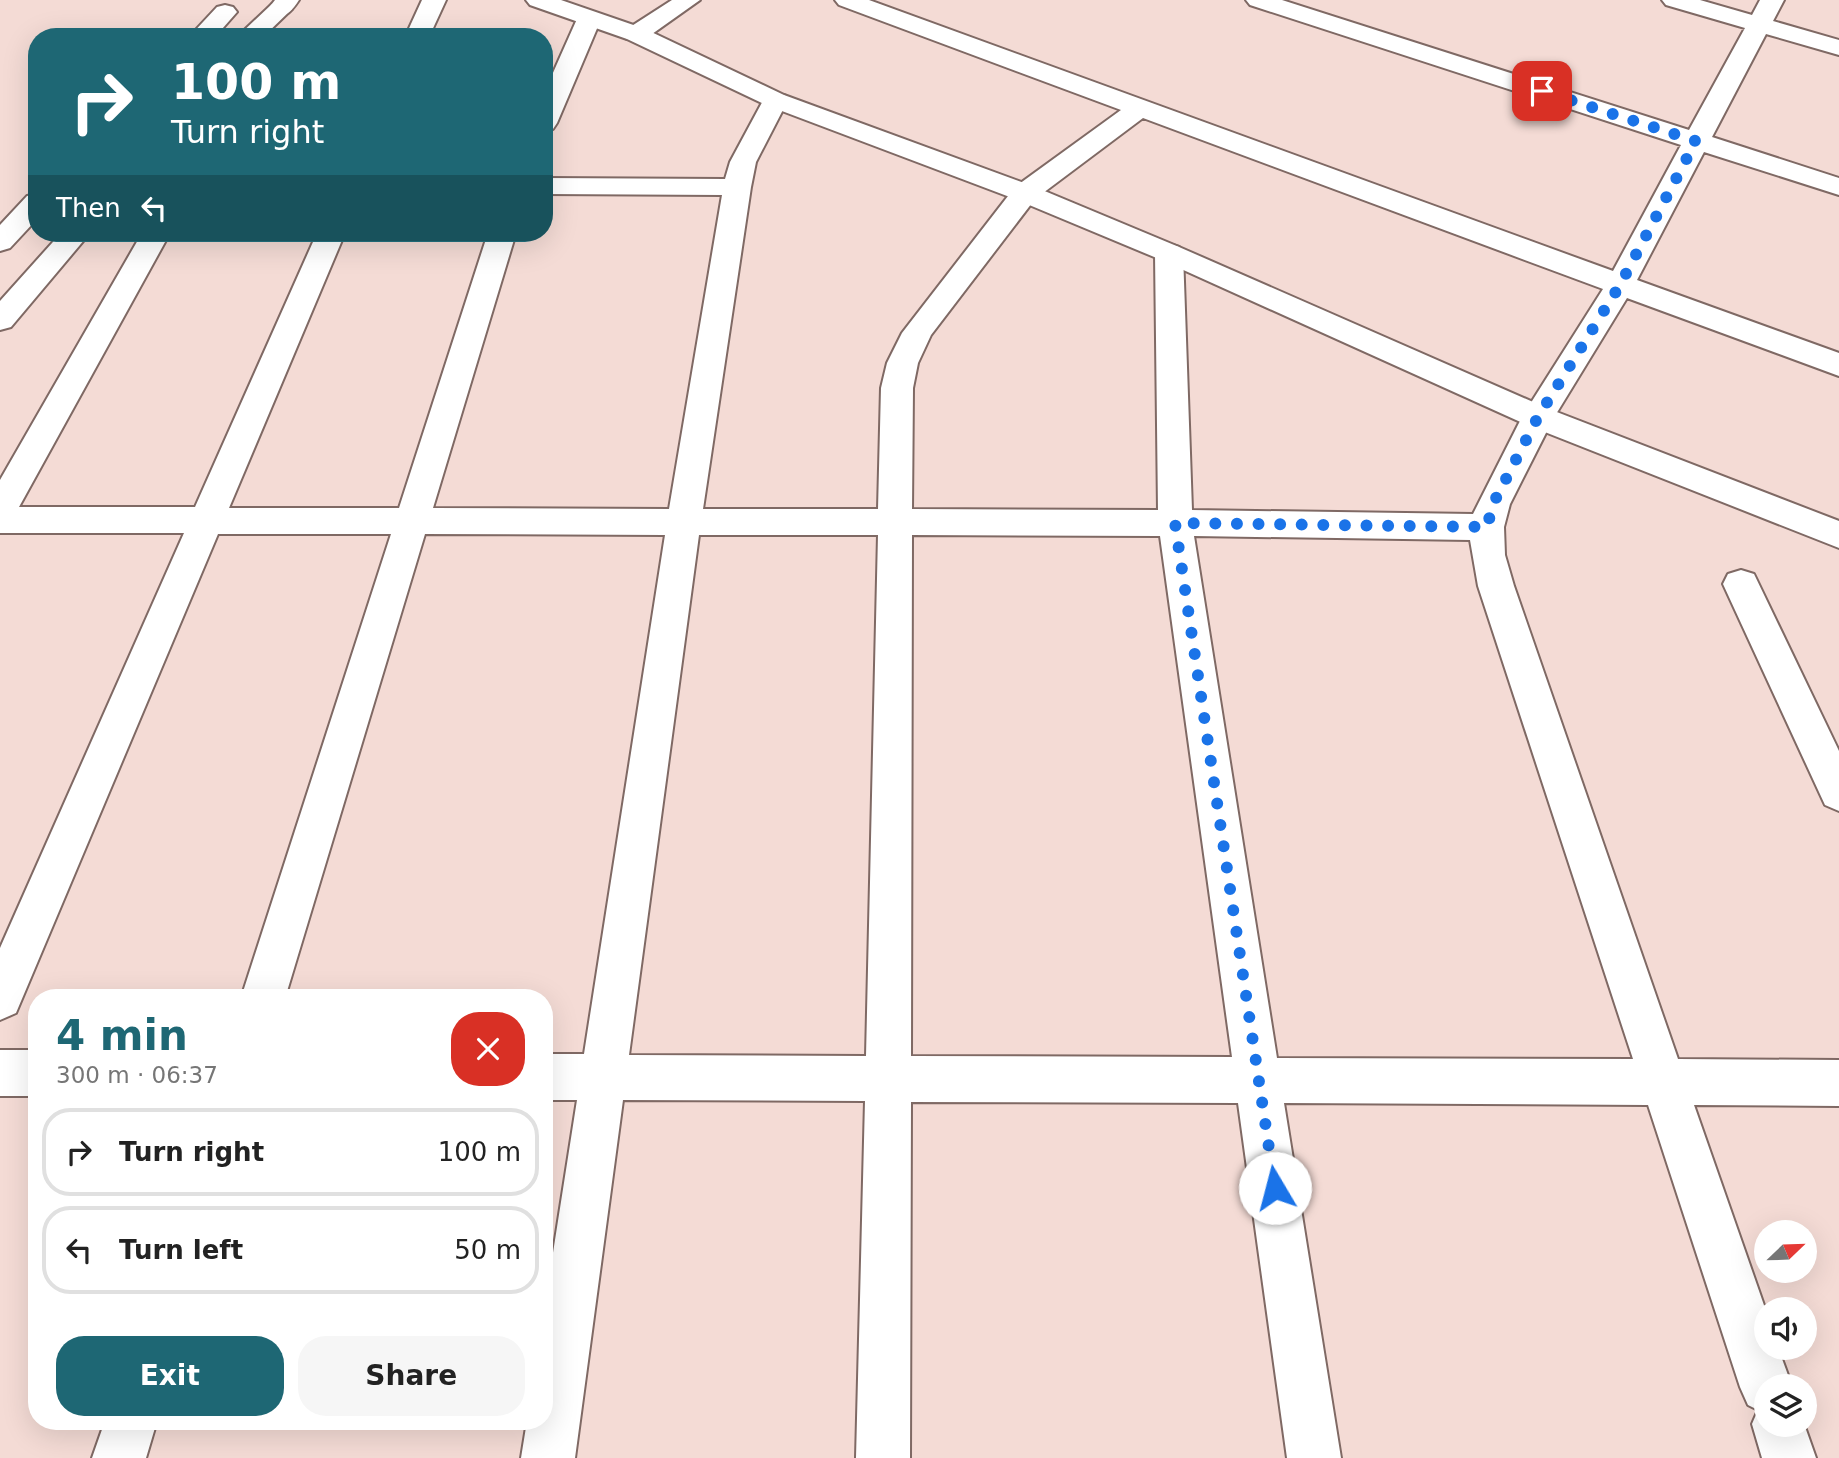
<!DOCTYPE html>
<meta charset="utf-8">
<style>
body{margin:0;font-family:"DejaVu Sans",sans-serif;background:#f6f6f6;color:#222;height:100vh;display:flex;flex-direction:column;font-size:26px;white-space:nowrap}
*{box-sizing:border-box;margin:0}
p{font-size:23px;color:#767676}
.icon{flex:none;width:38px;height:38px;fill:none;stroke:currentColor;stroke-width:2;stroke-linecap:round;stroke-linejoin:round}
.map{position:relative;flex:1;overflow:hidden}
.sheet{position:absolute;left:28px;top:989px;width:525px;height:441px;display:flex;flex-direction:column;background:#fff;border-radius:28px;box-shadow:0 7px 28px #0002}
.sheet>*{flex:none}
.banner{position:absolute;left:28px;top:28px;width:525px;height:214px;border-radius:28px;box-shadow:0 7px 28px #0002;background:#1e6774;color:#fff;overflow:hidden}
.needle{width:46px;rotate:67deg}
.controls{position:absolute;left:1754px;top:1220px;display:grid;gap:14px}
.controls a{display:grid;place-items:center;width:63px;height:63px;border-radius:50%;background:#fff;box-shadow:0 7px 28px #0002;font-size:35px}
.pin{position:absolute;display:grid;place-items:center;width:60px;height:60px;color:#fff;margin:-30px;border-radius:14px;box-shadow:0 4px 10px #0006}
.me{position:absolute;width:77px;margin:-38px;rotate:352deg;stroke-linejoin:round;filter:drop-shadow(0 0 5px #0008)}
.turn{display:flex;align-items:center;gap:24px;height:147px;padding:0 28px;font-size:32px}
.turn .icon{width:91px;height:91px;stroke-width:2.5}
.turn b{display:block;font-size:49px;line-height:60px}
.then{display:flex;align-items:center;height:66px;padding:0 28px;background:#0003;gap:14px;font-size:26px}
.round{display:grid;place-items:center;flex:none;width:74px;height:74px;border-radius:28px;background:#f6f6f6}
.headline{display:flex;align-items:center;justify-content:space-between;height:119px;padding:0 28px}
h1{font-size:42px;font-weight:700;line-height:52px;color:#1e6774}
.button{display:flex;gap:14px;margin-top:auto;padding:14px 28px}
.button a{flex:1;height:80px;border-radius:28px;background:#1e6774;color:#fff;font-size:28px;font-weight:700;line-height:80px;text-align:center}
.button a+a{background:#f6f6f6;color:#222}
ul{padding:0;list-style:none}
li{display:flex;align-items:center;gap:21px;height:88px;margin:0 14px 10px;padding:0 14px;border:4px solid #e0e0e0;border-radius:28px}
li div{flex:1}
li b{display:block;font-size:26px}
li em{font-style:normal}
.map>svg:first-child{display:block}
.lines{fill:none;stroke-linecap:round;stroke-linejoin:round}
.street-casing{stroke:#7f6964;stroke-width:4}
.secondary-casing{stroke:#7f6964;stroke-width:4}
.street{fill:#fff;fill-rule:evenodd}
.secondary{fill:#fff;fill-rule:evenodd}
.route{stroke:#1a73e8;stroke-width:12;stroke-dasharray:0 21.6}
</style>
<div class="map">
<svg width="1839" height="1458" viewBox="0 0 1839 1458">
<rect width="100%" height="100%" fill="#f4dbd5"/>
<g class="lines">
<defs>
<path id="street" d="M422,0H446L429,37H405Z
M672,0H700L645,39H627L624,34L627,29Z
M835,0H869L1613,271L1681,145L1250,5L1246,0H1282L1689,130L1745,28L1666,5L1662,0H1700L1752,15L1760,0H1784L1773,21L1839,40V55L1766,34L1712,137L1839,178V195L1704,152L1637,280L1839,353V376L1627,298L1553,419L1510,504L1504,527L1505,555L1514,586L1678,1059L1839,1060V1106L1694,1105L1766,1311V1348H1778L1792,1386H1766V1424H1804L1816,1458H1762L1752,1424L1758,1410L1748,1405L1740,1387L1648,1105L1284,1103L1341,1458H1287L1238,1103L911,1102L910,1458H856L865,1101L623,1100L575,1458H521L527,1421H544V1310L577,1100H544V1054H584L665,535L425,534L285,998H241L391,534H218L16,1013L0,1020V948L184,533H0V480L142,233H170L19,507H195L317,233H345L229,508H399L488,233H516L433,508L669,509L722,195L544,194V178L725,179L730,162L766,95H784L788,100L756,162L751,187L703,509H878L881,388L887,363L902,333L1015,187L1121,110L839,5ZM1143,118L1603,289L1522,417L1473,514L1192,510L1183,253L1179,247L1169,244L1159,247L1155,253L1158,510L912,509L913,388L918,363L931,335L1035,199ZM699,535H878L866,1056L629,1055ZM912,535L1160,536L1232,1057L911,1056ZM1194,536L1470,540L1478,586L1633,1059L1277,1058Z
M280,2L288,4L292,9L263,37H237L272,4Z
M225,5L233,7L237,12L215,37H189L217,7Z
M589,12L597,14L601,19L557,123L553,129L544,131V93L577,19L581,14Z
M37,194V219L10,248L0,251V225L27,196Z
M61,233H90L11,327L0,330V301Z
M1741,570L1754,574L1839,751V811L1825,805L1723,584L1728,574Z
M0,1050H37V1096H0Z
M105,1421H157L146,1458H92Z"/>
<path id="secondary" d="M275,0H299C291,12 286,18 272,14L268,9Z
M526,0H561L645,29L784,95L1035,187L1179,247L1549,409L1839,521V548L1527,425L1159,259L1015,199L766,105L627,39L530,5Z"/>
</defs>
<use href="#street" class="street-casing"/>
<use href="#secondary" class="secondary-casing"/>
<use href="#street" class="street"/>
<use href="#secondary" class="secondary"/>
</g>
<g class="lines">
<path class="route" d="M1275,1188L1175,523L1487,527L1493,504L1538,417L1620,285L1696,141L1542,91"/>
</g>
</svg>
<div class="controls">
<a><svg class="needle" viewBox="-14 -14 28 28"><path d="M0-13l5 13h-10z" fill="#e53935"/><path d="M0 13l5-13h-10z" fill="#767676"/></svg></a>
<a><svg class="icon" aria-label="sound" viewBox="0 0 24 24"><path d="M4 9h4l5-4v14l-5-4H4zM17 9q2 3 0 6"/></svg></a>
<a><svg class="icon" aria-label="layers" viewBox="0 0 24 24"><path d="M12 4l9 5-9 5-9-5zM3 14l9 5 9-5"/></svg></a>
</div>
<div class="pin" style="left:1542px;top:91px;background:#d93025"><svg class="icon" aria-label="arrive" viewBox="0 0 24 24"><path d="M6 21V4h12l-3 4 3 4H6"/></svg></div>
<svg class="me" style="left:1275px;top:1188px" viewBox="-20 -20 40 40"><circle r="19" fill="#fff"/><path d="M0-13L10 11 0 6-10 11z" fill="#1a73e8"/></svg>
<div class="banner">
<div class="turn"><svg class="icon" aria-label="right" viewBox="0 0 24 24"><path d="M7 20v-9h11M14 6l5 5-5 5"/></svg><div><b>100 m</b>Turn right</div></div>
<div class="then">Then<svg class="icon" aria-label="left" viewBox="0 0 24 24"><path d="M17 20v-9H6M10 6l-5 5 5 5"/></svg></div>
</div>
<section class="sheet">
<div class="headline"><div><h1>4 min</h1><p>300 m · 06:37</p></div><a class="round" style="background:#d93025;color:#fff"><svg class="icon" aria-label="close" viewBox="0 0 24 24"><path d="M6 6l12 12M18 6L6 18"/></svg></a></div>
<ul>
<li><svg class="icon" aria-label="right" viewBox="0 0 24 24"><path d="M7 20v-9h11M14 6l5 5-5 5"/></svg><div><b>Turn right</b></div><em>100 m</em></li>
<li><svg class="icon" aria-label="left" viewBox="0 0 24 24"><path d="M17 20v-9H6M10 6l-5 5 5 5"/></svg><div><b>Turn left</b></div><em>50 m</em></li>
</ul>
<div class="button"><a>Exit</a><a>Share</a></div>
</section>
</div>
